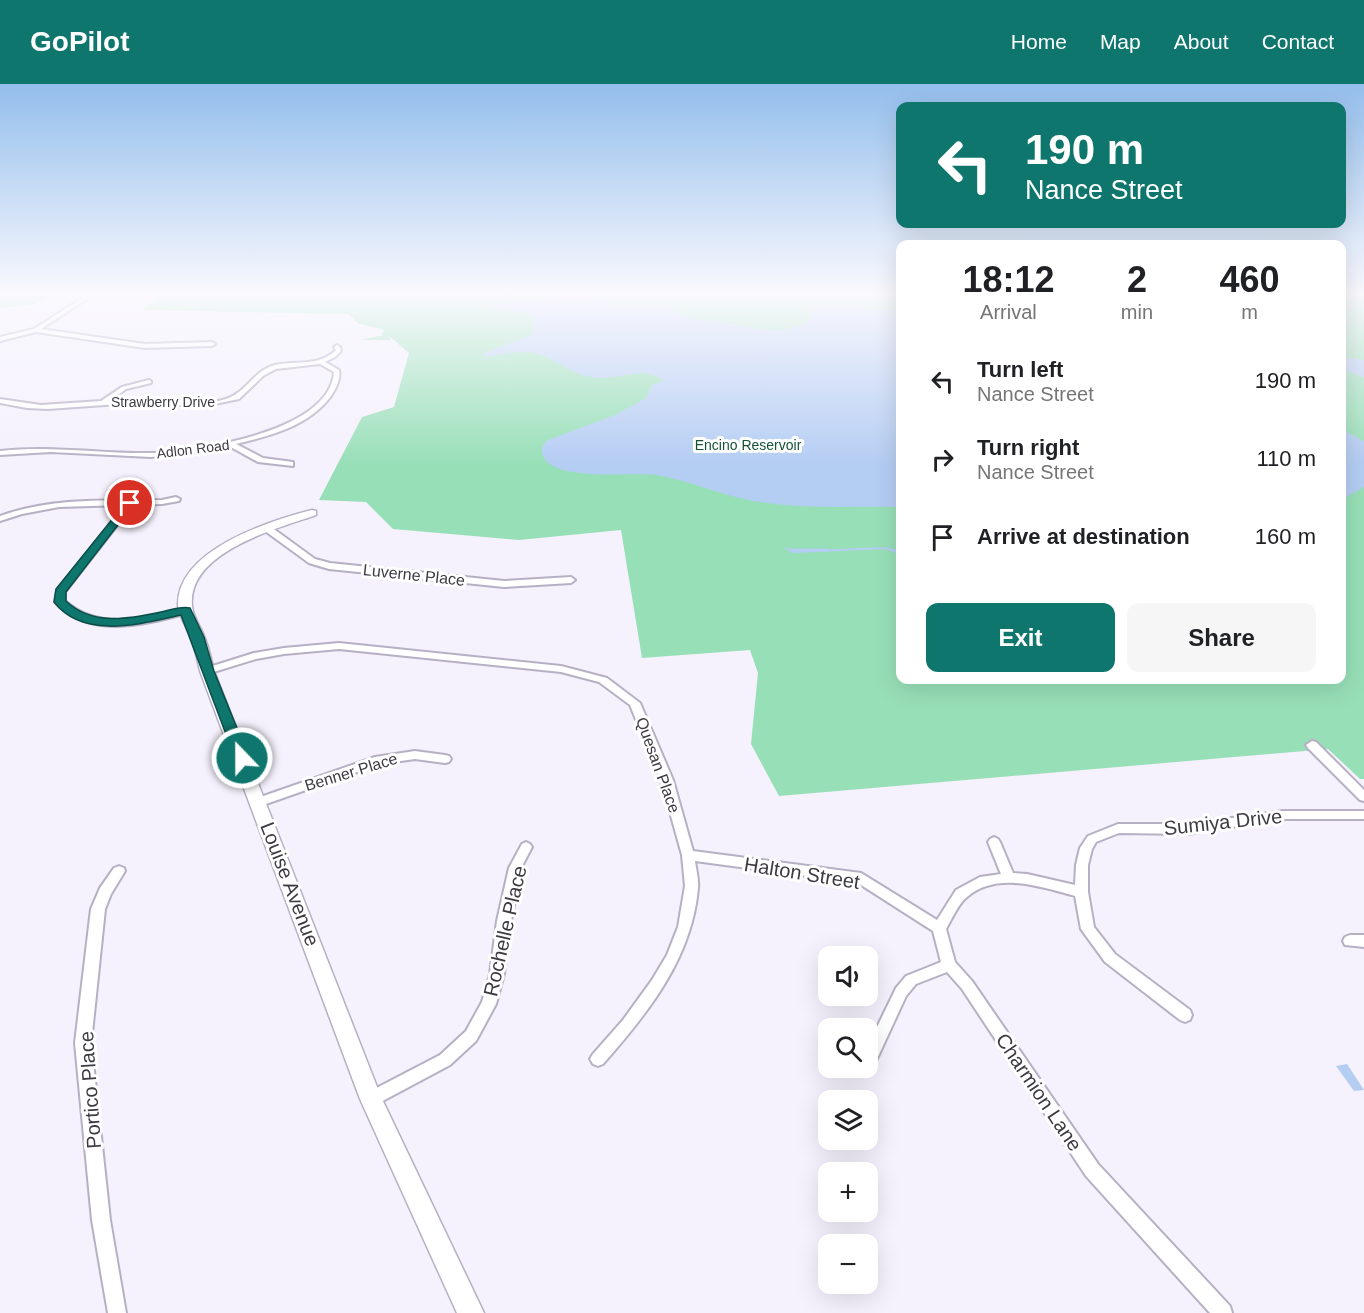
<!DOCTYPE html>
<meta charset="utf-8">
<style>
body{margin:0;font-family:Helvetica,sans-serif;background:#f6f6f6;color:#202124;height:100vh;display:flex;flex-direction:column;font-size:22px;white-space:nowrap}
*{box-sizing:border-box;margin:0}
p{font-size:20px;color:#757577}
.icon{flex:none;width:33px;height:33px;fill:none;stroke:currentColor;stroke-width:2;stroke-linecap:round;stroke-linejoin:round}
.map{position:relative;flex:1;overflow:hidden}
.drawer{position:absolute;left:896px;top:156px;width:450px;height:444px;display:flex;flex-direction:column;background:#fff;border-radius:12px;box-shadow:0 6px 24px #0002}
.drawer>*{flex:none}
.hud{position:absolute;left:896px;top:18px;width:450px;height:126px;border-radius:12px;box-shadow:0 6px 24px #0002;background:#0f766e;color:#fff;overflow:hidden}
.tools{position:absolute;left:818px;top:862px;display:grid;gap:12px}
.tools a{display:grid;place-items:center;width:60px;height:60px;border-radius:12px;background:#fff;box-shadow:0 6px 24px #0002;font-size:30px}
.pin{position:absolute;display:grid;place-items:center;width:51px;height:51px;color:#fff;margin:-26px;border:3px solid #fff;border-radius:50%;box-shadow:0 2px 6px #0007}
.me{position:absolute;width:66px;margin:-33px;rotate:338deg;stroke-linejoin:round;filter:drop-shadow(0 0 4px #0008)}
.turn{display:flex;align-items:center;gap:21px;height:126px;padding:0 30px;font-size:27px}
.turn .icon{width:78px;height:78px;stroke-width:2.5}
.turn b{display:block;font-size:42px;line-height:51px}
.eta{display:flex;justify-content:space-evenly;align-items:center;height:102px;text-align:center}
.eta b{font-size:36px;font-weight:800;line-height:42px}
.cta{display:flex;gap:12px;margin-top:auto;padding:12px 30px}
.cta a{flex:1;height:69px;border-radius:12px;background:#0f766e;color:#fff;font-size:24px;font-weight:800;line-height:69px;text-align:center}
.cta a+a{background:#f6f6f6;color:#202124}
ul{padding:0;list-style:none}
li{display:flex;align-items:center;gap:18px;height:78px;padding:0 30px}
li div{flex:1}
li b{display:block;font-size:22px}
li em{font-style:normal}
header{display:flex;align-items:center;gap:36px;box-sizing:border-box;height:84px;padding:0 30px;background:#0f766e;color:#fff}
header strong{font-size:28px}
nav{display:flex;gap:33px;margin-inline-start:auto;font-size:21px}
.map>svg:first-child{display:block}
.green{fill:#97dfb7}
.water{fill:#b4cdf3}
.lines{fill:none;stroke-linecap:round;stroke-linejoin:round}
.stream-far1{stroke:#b4cdf3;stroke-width:2}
.stream{stroke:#b4cdf3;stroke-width:3}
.street-casing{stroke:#b6b0c4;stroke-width:4}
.secondary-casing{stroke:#b6b0c4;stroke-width:3}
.street{fill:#fff;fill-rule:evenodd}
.secondary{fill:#fff;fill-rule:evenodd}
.route{fill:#0f766e;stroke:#0a4d48;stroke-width:1.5}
.labels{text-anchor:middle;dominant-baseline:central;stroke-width:6;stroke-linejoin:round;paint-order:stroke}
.far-street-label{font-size:14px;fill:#3d3a42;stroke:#fff}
.far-park-label{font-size:14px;fill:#165236;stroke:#fff}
.street-label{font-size:16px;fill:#3d3a42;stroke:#fff}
.near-street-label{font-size:20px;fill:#3d3a42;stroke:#fff}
</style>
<header>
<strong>GoPilot</strong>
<nav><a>Home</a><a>Map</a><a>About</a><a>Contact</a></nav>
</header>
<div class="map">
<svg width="1364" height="1229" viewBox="0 0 1364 1229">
<rect width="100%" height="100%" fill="#f5f1fd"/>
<path class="green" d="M20,209H61L31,221L0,224V216Z
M164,209H900V596H1341V209H1364V695H1360L1328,665L779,712L751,660L758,589L750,566L642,574L621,446L519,456L393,445L366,418L319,416L362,333L394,323L409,269L388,251L391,256H361L383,251L381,249L385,248L381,245L359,240L348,230L142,226Z"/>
<path class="water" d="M557,209H591C611,228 644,219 670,223C678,226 681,233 689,234C698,237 707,236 717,237C744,242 788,256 811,234L810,223L815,221L885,226L900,223V423C850,422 799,426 749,416C718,410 688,396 656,391C631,388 554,398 543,372C540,365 543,360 548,356L615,331L646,314L652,301L663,297C647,281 621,295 601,294C571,293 560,276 535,269C520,265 500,272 484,273L485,269L533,250L532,240L534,235L531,230L521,227L484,225L502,219L545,215Z
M1341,273L1364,276V293L1341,285Z
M1341,345L1364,357V403L1341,416Z
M1347,980L1364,1006L1354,1007L1336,982Z"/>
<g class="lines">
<path class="stream-far1" d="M786,464L792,468
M794,468L885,464L897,468"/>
<path class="stream" d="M790,466H829
M892,466L900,469"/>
<defs>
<path id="street" d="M90,209H96L41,245L145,260L212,258L215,260L212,262L145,264L36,248L0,257V253L34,245Z
M337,261L340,263L341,267L335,273L325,278L339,286C341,295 336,304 331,312C309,342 270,352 236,360L263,374L293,378V382L258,378L229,362L193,369L151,373L51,368L0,371V367C51,361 101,370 152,369C198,367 330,348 334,288L320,280L276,285L263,292L239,315L205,322L133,319L48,325L27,324L0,319V315L41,321L101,317L122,303L149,296L151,297V299L126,305L111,316C149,313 189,326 226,315C246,309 254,286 275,281C296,276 319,283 336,266L334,263Z
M176,413L180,415L179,417L162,420L133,421L65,508V517C100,548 144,534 185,524L190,527L188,529C146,540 89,556 55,518L57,506L125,421L59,423L22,430L0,437V432C53,413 107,417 162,416Z
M265,443H271L315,475L330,479L504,497L571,493L575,496L571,499L504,503L329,485L309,479L265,447Z
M339,559L561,582L607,594L640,619L673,696L693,767L861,789L937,836L956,806L980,793L1001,790L988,758L990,755L994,753L998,755L1000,758L1013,789L1027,790L1075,801L1076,781L1080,764L1088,752L1118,740H1188L1283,727H1364V735H1283L1188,750L1119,749L1096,758L1092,765L1088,781V808L1094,843L1115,870L1190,926L1192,931L1190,936L1185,938L1180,936L1105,878L1081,845L1075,812C1041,803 997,787 967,813C958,820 952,835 946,845L955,878L972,897L1098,1080L1230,1222L1232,1229H1210L1086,1092L962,905L947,888L916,900L906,912L876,977L871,979L867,978V964L896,904L906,892L941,878L933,847L858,799L695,777C696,786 699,795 698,804C692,874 648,929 603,980L598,982L593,980L590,975L593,970L623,936L652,896L667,871L678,843L685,802L682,771L661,696L630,621L599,598L561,588L339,565L284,570L256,575L207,590L202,587L203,585L254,569L284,564Z
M1312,657L1316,658L1364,706V717L1360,716L1308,664L1306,661Z
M415,667L445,671L449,672L451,675L449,678L445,679L415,675L380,680L263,721H255L253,718L255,715L375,673Z
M526,758L530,760L532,763L521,784L511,837L504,890L496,920L476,957L450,981L377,1020L371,1023L365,1020L363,1015L365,1010L440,971L466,947L482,918L490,890L497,837L509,784L522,760Z
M119,782L124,784L125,787L111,810L105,825L91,959L110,1136L126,1229H108L92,1136L75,959L91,825L100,804L114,784Z
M1350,851H1364V863L1345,861L1343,857L1345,853Z"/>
<path id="secondary" d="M312,426L316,427V431C276,445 187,468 192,522C193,533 200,542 204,552C209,563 211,575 214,587L381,1013L484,1229H457L360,1015L200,587C197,575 195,563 190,551C186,542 179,532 178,521C177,466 269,437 312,426Z"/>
</defs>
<use href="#street" class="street-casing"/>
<use href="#secondary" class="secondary-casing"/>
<use href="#street" class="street"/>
<use href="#secondary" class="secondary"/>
</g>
<linearGradient id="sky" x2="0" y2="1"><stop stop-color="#93beec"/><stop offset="0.55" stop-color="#faf9fe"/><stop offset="1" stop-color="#faf9fe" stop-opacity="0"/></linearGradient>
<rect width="1364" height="381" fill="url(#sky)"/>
<path class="route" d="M127,417L135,419L66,508V517C92,542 129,535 161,528C170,526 181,522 190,524L204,553L214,587L249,674L247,678H237L235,674L181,531C140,540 84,556 54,518L56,505Z"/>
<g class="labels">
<g class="far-street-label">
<text x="163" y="318">Strawberry Drive</text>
<text transform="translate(193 365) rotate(-7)">Adlon Road</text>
</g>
<g class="far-park-label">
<text x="748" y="361">Encino Reservoir</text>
</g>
<g class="street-label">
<text transform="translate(414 491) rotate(6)">Luverne Place</text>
<text transform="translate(658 681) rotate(70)">Quesan Place</text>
<text transform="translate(351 688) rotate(-17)">Benner Place</text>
</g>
<g class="near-street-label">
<text transform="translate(1223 738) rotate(-6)">Sumiya Drive</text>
<text transform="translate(802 789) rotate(9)">Halton Street</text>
<text transform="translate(290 800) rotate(69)">Louise Avenue</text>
<text transform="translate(505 847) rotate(-77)">Rochelle Place</text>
<text transform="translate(90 1006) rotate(-94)">Portico Place</text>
<text transform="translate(1039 1008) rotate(56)">Charmion Lane</text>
</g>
</g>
</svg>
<div class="tools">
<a><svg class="icon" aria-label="sound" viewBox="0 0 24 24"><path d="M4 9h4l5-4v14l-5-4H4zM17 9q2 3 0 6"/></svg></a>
<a><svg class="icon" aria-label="search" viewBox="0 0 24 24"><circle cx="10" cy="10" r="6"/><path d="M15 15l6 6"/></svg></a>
<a><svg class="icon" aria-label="layers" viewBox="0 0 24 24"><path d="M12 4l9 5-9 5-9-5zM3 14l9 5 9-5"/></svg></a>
<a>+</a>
<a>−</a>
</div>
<div class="pin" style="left:130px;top:419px;background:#d93025"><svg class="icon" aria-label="arrive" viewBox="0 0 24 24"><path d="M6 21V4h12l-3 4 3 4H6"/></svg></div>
<svg class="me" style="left:242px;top:674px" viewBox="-20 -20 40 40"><circle r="17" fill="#0f766e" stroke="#fff" stroke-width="3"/><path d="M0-11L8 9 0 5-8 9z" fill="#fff"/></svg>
<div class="hud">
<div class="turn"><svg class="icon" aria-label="left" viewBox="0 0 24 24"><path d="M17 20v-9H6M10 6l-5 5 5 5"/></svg><div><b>190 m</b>Nance Street</div></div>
</div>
<section class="drawer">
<div class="eta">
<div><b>18:12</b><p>Arrival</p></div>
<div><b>2</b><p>min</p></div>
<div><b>460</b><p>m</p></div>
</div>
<ul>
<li><svg class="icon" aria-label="left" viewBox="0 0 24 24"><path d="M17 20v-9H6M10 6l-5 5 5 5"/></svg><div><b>Turn left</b><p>Nance Street</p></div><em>190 m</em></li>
<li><svg class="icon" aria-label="right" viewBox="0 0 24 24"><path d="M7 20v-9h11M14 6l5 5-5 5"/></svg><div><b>Turn right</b><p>Nance Street</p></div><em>110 m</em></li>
<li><svg class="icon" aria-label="arrive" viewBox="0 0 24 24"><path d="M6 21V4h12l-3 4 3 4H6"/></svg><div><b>Arrive at destination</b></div><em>160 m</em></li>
</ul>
<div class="cta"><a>Exit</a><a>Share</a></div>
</section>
</div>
